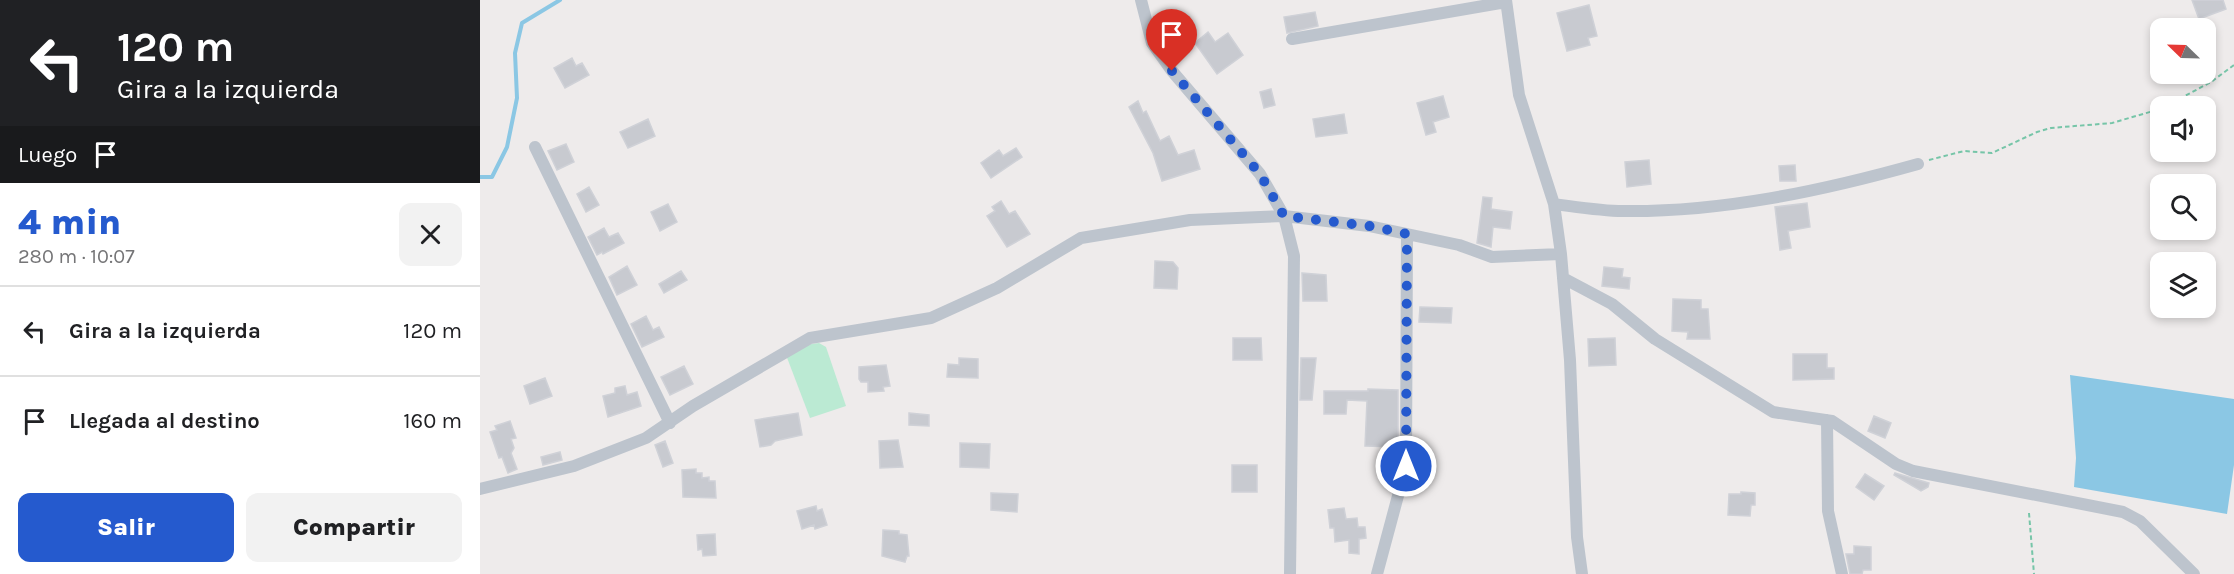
<!DOCTYPE html>
<html lang="es">
<meta charset="utf-8">
<style>
body{margin:0;font-family:Karla,sans-serif;background:#f2f2f2;color:#202124;height:100vh;display:flex;flex-direction:column;font-size:22px;white-space:nowrap}
*{box-sizing:border-box;margin:0}
p{font-size:20px;color:#757577}
.icon{flex:none;width:33px;height:33px;fill:none;stroke:currentColor;stroke-width:2;stroke-linecap:round;stroke-linejoin:round}
.map{position:relative;flex:1;overflow:hidden}
.panel{display:flex;flex-direction:column;background:#fff;width:480px}
.panel>*{flex:none}
.top-card{background:#202124;color:#fff;overflow:hidden}
.needle{width:39px;rotate:293deg}
.tools{position:absolute;left:1670px;top:18px;display:grid;gap:12px}
.tools a{display:grid;place-items:center;width:66px;height:66px;border-radius:12px;background:#fff;box-shadow:0 3px 9px #0003;font-size:30px}
.pin{position:absolute;display:grid;place-items:center;width:51px;height:51px;color:#fff;margin:-62px -26px;border-radius:50% 50% 50% 0;rotate:-45deg;box-shadow:0 0 6px #0007}
.pin .icon{rotate:45deg}
.me{position:absolute;width:66px;margin:-33px;rotate:0deg;stroke-linejoin:round;filter:drop-shadow(0 0 4px #0008)}
.turn{display:flex;align-items:center;gap:21px;height:126px;padding:0 18px;font-size:27px}
.turn .icon{width:78px;height:78px;stroke-width:2.5}
.turn b{display:block;font-size:42px;line-height:51px}
.then{display:flex;align-items:center;height:57px;padding:0 18px;background:#0003;gap:12px;font-size:22px}
.round{display:grid;place-items:center;flex:none;width:63px;height:63px;border-radius:12px;background:#f2f2f2}
.overview{display:flex;align-items:center;justify-content:space-between;height:102px;padding:0 18px}
h1{font-size:36px;font-weight:800;line-height:45px;color:#255ace}
.action{display:flex;gap:12px;margin-top:auto;padding:12px 18px}
.action a{flex:1;height:69px;border-radius:12px;background:#255ace;color:#fff;font-size:24px;font-weight:800;line-height:69px;text-align:center}
.action a+a{background:#f2f2f2;color:#202124}
ul{padding:0;list-style:none}
li{display:flex;align-items:center;gap:18px;height:90px;padding:0 18px;border-top:2px solid #e0e0e0}
li div{flex:1}
li b{display:block;font-size:22px}
li em{font-style:normal}
main{display:flex;flex:1;min-height:0}
.map>svg:first-child{display:block}
.green{fill:#bbead3}
.water{fill:#8bc7e4}
.lines{fill:none;stroke-linecap:round;stroke-linejoin:round}
.stream{stroke:#8bc7e4;stroke-width:4}
.building{fill:#c8cad0;stroke:#cfd1d7;stroke-width:1.5}
.path{stroke:#76c5a8;stroke-width:2;stroke-dasharray:4.5 3;stroke-linecap:butt}
.minor{stroke:#bdc4cd;stroke-width:12}
.route{stroke:#255ace;stroke-width:10;stroke-dasharray:0 18}
</style>
<main>
<section class="panel">
<div class="top-card">
<div class="turn"><svg class="icon" aria-label="left" viewBox="0 0 24 24"><path d="M17 20v-9H6M10 6l-5 5 5 5"/></svg><div><b>120 m</b>Gira a la izquierda</div></div>
<div class="then">Luego<svg class="icon" aria-label="arrive" viewBox="0 0 24 24"><path d="M6 21V4h12l-3 4 3 4H6"/></svg></div>
</div>
<div class="overview"><div><h1>4 min</h1><p>280 m · 10:07</p></div><a class="round"><svg class="icon" aria-label="close" viewBox="0 0 24 24"><path d="M6 6l12 12M18 6L6 18"/></svg></a></div>
<ul>
<li><svg class="icon" aria-label="left" viewBox="0 0 24 24"><path d="M17 20v-9H6M10 6l-5 5 5 5"/></svg><div><b>Gira a la izquierda</b></div><em>120 m</em></li>
<li><svg class="icon" aria-label="arrive" viewBox="0 0 24 24"><path d="M6 21V4h12l-3 4 3 4H6"/></svg><div><b>Llegada al destino</b></div><em>160 m</em></li>
</ul>
<div class="action"><a>Salir</a><a>Compartir</a></div>
</section>
<div class="map">
<svg width="1754" height="574" viewBox="0 0 1754 574">
<rect width="100%" height="100%" fill="#eeebeb"/>
<path class="green" d="M339,343L346,347L366,406L330,418L306,355L325,345Z"/>
<path class="water" d="M1590,375L1754,399V465L1747,514L1594,487L1596,458Z"/>
<g class="lines">
<path class="stream" d="M0,177H12L27,147L37,98L35,53L42,23L80,0"/>
</g>
<path class="building" d="M1712,0H1743L1746,9L1719,19Z
M1109,5L1117,36L1108,38L1110,45L1087,51L1077,13Z
M835,12L838,26L807,33L804,17Z
M728,32L735,42L748,33L763,55L737,74L715,43Z
M92,58L96,66L102,63L109,75L85,88L74,68Z
M791,89L795,105L784,108L780,92Z
M963,96L969,117L953,122L956,132L946,135L937,103Z
M658,101L663,113L666,111L680,141L689,136L698,155L714,150L720,169L682,181L673,153L649,107Z
M864,114L867,133L836,137L833,119Z
M168,119L175,136L148,148L140,132Z
M86,144L94,162L77,170L68,151Z
M536,148L542,157L511,178L501,163L519,150L523,156Z
M1169,160L1171,184L1147,187L1145,162Z
M1315,165L1316,181H1300L1299,166Z
M109,187L119,205L106,212L97,194Z
M1003,197L1012,198L1011,209L1032,212L1030,229L1013,227L1011,247L997,243Z
M521,201L529,214L535,211L550,234L527,247L507,216L515,211L512,207Z
M1327,203L1330,227L1308,231L1311,248L1300,250L1295,207Z
M188,204L197,222L180,231L171,212Z
M124,228L129,237L138,233L144,243L123,254L122,252L117,255L108,237Z
M675,261L693,262L698,268L697,289L674,288Z
M147,266L157,285L137,295L129,277Z
M1124,267L1143,269L1142,277L1150,278L1149,289L1122,286Z
M201,271L207,280L184,293L179,284Z
M822,273L846,275L847,301H823Z
M1193,299L1221,300V309H1228L1230,339H1207L1208,332L1192,331Z
M940,307L972,308L971,323L939,322Z
M166,316L173,330L179,327L184,337L162,347L151,324Z
M753,338H781L782,360H753Z
M1135,338L1136,365L1109,366L1108,339Z
M1313,354H1347V368H1354V379L1313,380Z
M479,358L498,359V378L467,377L468,364L479,365Z
M821,358H836L832,400H820Z
M406,365L410,386L403,387L404,391L388,392V382H381L379,379V367Z
M204,366L213,384L190,395L181,377Z
M65,378L72,396L50,404L44,386Z
M145,386L147,395L157,392L161,406L128,417L123,396L135,393V388Z
M888,389L918,390V447L885,446L887,401L867,400L866,414H844V391H888Z
M318,413L322,435L295,441L291,445L280,447L275,420Z
M429,413L449,415V426L429,425Z
M1394,416L1411,423L1405,438L1388,431Z
M30,421L36,438L31,439L34,448L31,453L37,469L28,473L22,457L19,458L10,432L17,430L15,426Z
M418,440L423,467L400,468L399,441Z
M185,441L193,463L183,467L175,445Z
M480,443L510,444L509,468L480,467Z
M80,452L82,460L63,465L61,457Z
M752,465H777V492H752Z
M216,469V473H222V478L229,477V481H235L236,498L203,497L202,470Z
M1415,473L1449,483L1448,487L1441,491L1414,475Z
M1385,474L1404,486L1394,500L1376,487Z
M1261,492L1275,493V505H1271L1270,516L1248,515L1249,494H1261Z
M511,493L538,494L537,512L511,510Z
M336,506L337,511L342,509L347,525L335,529L334,525L322,529L317,511Z
M864,508L866,519L877,518L878,527H885L886,538L879,539V554L869,553V540L855,542L854,528H850L848,510Z
M403,530L419,531V534L427,535L429,556H427L425,562L402,556Z
M235,534L236,555L223,556L222,549L218,550L217,535Z
M1374,546L1391,547V570H1383L1382,574H1370L1366,554H1374Z"/>
<g class="lines">
<path class="path" d="M1686,106L1731,82L1754,65
M1449,160L1484,151L1512,153L1557,132L1571,128L1632,123L1680,109
M1549,513L1554,574"/>
<path class="minor" d="M661,0L672,43L692,71L780,174L804,216L814,256L810,574
M1026,0L1039,95L1074,204L1081,254L1090,360L1097,537L1102,574
M812,39L1026,2
M55,147L190,423
M1074,204C1096,207 1117,210 1138,211C1239,213 1342,191 1438,164
M1083,278L1132,304L1175,339L1293,412L1352,421L1416,464L1433,471L1643,512L1660,521L1714,574
M1347,420L1348,511L1362,574
M0,489L94,466L166,438L213,406L330,338L451,318L517,288L601,238L710,220L804,216L889,226L979,245L1012,257L1081,254
M897,574L926,466L927,234"/>
</g>
<g class="lines">
<path class="route" d="M692,71L780,174L804,216L889,226L927,234L926,466"/>
</g>
</svg>
<div class="tools">
<a><svg class="needle" viewBox="-14 -14 28 28"><path d="M0-13l5 13h-10z" fill="#e53935"/><path d="M0 13l5-13h-10z" fill="#757577"/></svg></a>
<a><svg class="icon" aria-label="sound" viewBox="0 0 24 24"><path d="M4 9h4l5-4v14l-5-4H4zM17 9q2 3 0 6"/></svg></a>
<a><svg class="icon" aria-label="search" viewBox="0 0 24 24"><circle cx="10" cy="10" r="6"/><path d="M15 15l6 6"/></svg></a>
<a><svg class="icon" aria-label="layers" viewBox="0 0 24 24"><path d="M12 4l9 5-9 5-9-5zM3 14l9 5 9-5"/></svg></a>
</div>
<div class="pin" style="left:692px;top:71px;background:#d93025"><svg class="icon" aria-label="arrive" viewBox="0 0 24 24"><path d="M6 21V4h12l-3 4 3 4H6"/></svg></div>
<svg class="me" style="left:926px;top:466px" viewBox="-20 -20 40 40"><circle r="17" fill="#255ace" stroke="#fff" stroke-width="3"/><path d="M0-11L8 9 0 5-8 9z" fill="#fff"/></svg>
</div>
</main>
